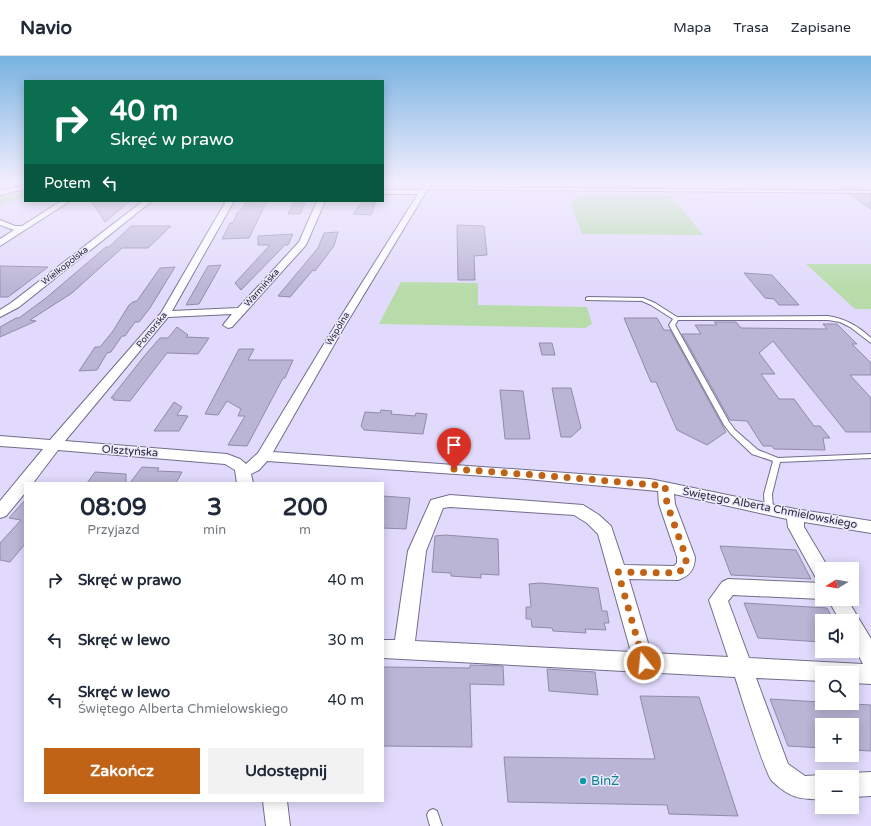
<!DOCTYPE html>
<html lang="pl">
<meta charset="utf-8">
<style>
body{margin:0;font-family:"Varela Round",sans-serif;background:#f2f2f3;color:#1f2937;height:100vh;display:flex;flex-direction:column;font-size:15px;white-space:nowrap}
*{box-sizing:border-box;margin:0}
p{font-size:13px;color:#747a83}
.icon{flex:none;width:22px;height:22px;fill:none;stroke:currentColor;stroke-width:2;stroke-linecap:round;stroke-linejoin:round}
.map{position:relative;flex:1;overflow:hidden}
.panel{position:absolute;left:24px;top:426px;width:360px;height:320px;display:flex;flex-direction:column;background:#fff;border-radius:0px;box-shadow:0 2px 10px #0003}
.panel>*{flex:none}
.guide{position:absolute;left:24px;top:24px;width:360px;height:122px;border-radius:0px;box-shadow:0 2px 10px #0003;background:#0b6e4f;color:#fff;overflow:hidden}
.needle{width:26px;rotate:259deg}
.controls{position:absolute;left:815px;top:506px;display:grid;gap:8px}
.controls a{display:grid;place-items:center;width:44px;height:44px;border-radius:0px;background:#fff;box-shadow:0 2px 10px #0003;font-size:20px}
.pin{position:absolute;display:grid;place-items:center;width:34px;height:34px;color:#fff;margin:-41px -17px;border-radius:50% 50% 50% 0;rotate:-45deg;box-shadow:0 0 4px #0007}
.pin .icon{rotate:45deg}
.me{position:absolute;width:44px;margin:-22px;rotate:344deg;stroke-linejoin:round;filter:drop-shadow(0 0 3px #0008)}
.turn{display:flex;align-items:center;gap:14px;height:84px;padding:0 20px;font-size:18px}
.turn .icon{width:52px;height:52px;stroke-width:2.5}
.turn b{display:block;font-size:28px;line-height:34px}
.then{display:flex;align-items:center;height:38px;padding:0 20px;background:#0003;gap:8px;font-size:15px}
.eta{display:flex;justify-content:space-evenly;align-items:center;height:68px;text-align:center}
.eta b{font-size:24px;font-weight:700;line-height:28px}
.primary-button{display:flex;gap:8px;margin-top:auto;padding:8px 20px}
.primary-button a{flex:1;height:46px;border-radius:0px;background:#c16317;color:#fff;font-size:16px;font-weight:700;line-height:46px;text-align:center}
.primary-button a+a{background:#f2f2f3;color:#1f2937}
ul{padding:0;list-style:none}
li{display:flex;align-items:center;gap:12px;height:60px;padding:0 20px}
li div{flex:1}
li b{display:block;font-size:15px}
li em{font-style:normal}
header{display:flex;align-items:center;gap:24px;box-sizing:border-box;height:56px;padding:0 20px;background:#fff;border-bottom:1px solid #e0e1e3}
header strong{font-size:19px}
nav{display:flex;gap:22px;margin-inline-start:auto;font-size:14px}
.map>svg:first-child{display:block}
.green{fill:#b7dca9}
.building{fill:#bab4d5;stroke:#918baa}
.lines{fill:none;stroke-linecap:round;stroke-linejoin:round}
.service-casing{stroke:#736d8b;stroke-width:2}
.minor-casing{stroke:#736d8b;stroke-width:2}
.service{fill:#fff;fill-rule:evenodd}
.minor{fill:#fff;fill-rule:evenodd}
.route{stroke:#c16317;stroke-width:7;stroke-dasharray:0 12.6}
.culture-dot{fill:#0f9aa8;stroke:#ede9fe;stroke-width:1.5}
.labels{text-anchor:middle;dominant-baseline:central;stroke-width:3;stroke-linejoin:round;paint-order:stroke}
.far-street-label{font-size:9px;fill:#2d2a37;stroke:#ede9fe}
.street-label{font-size:11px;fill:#2d2a37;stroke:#ede9fe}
.near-culture-label{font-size:13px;fill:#0d838f;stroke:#ede9fe;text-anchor:start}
</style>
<header>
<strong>Navio</strong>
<nav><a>Mapa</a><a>Trasa</a><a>Zapisane</a></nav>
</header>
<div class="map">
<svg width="871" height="770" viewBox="0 0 871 770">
<rect width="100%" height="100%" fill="#e1dafc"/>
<path class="green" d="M25,136V142L0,149V141Z
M582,140H671L703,179L582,178L570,146Z
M806,208H871V253H855Z
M401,226L478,227V249L587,251L592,268L585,272L379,268Z"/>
<path class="building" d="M832,126H853L865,133H842Z
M849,138H871V153Z
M91,145H130L105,166Z
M247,145H267L249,182L222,183L230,167H233L237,157L241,154Z
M363,145H376L371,159L353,158Z
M293,147H305L300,158H288Z
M457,169L484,170L487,199L474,200L475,224H458Z
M131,170H171L148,192H122L72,237L30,264L36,265L0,281V271L16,262H19L46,242L106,191H109Z
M338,176L334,190L315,215L313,214L290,241L278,240L318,192L324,177Z
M293,178L288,189H285L241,234L235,227L270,189H258V180Z
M221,209L199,248L186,249L208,210Z
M0,210L48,211L8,241H0Z
M175,211L150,252L139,266H135L125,280H122L111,296L107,297L97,314L79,315L95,291H100L113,275L129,249L133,246L137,245L160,212Z
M744,217L772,219L799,249H779L774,243L765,242Z
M624,262H657L664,274H670L726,376L707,389L677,374L656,326H651Z
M714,266H736L741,272L827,273L823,268H837L857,288H852L871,307V319H850L871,342V376H846L773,285L759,297L775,318H761L779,343H794L814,370H820L830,382H823L825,394L774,393L772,390H763L747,365L730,364L682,278H701L695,269H717Z
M177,271L188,279L186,281L209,282L198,298L167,297L130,345L113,344L114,342H111L146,298L160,282H168Z
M539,287H552L555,299H542Z
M239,293H254L248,304H293L285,322H283L247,390L228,389L245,360H238L241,353L227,345L218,359L205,358Z
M552,332H571L581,372L571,381H561Z
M500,334L523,335L530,383H505Z
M174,346L182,351L177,359L188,360L179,375H154Z
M381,354L392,355L391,358L415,360L416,357L427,358L423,378L364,374L361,370L365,356L380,357Z
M142,411L159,412L157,415L182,416L176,427H130Z
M95,416L126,418V427H87Z
M383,440L410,442L406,473L383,472Z
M25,444V488L10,506L0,504V487L21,464L9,462Z
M445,479L498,483L499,519L481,518V522L451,520V517L432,516L435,480Z
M720,490L796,494L811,523L731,519Z
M540,527L598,532L602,555H607L609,567H604L606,574L585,573L586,577L553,575L552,572L532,571L531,563H526V551H531L529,528Z
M744,547L827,552L834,565H822V586L758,582Z
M470,609L503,610L504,629L470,628L472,691L383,690V611L470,612Z
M547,613L595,616L598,639L549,635Z
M640,640L699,641L738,760L669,758L667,749L508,746L504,701L655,703Z
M770,643L871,649V695L852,694V669H822V692L788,690Z"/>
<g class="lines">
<defs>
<path id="service" d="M425,131L871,135V137L424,133Z
M588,241L643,242L655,247L677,261L828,260C846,263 858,270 871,282V287L850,271L840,266L828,264H678L675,269L729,366L735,374L758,394L778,402L871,398V402L780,406L772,438L773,454L772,456H766L765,454L764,438L773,405L752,398L731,378L724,369L669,269L673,263L651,249L642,245L586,244V242Z
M433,753L437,755L442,770H430L427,759L429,755Z"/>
<path id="minor" d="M425,126H432L343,273L273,396L650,423L795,453L871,465V477L804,466V471L829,513H822V524L816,522L788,471L787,463L674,438L675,448L695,501C695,513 690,520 678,524L629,523L651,597L728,601L709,544L722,526L728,523L822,527V543L733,539L728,545L749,602L863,608L852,587V565H840L828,543H847L871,583V628L852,627V617H822V625L756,622L788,708L805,720L822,719L826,721H822V743C799,744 789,741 772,725C765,718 740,636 735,621L383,602V584H395L408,495L431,444L450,439L583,449L599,459L611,470L624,509L674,510L677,507V501L659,448L658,435L515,422L267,405L259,414L251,418L253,427H237L235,414L225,408L58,394L33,427H25V437L6,460L0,462V445L43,393L0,390V380L50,384L161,257L226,145H234L172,255L238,252L299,186L317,145H325L306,189L232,271L228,272L223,269L232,258L168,261L65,385L227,398L240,403L246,408L258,397L333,273L418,138H383V134H421ZM450,451L574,459L587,467L598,478L631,596L415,585L426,495L443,452Z
M25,129V133L0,139V135Z
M61,145H70L0,190V183L14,174L0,169V164L15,170H22Z
M143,145H152L19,251L0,261V254L11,247Z
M871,716V740L852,741V721H844L852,717Z
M263,745H287L290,770H266Z"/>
</defs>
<use href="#service" class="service-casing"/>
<use href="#minor" class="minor-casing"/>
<use href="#service" class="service"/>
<use href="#minor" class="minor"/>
</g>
<linearGradient id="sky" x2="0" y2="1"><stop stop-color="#77b2e0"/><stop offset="0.54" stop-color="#f2eefe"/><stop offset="1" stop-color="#f2eefe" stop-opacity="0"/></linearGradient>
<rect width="871" height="234" fill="url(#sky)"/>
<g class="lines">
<path class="route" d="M454,413L575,422L665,430L667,448L686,501V510L678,517L618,516L644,607"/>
</g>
<circle class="culture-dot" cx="583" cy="725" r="4"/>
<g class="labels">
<g class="far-street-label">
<text transform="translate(65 210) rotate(-38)">Wielkopolska</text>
<text transform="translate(262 232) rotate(-48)">Warmińska</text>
<text transform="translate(338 273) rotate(-59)">Wspólna</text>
<text transform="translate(152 274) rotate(-51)">Pomorska</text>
</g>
<g class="street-label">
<text transform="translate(130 395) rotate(4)">Olsztyńska</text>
<text transform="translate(770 452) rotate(11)">Świętego Alberta Chmielowskiego</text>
</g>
<g class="near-culture-label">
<text x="591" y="725">BinŻ</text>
</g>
</g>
</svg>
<div class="controls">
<a><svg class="needle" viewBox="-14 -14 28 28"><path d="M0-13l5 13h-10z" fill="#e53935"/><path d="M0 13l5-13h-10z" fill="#747a83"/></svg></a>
<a><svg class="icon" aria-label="sound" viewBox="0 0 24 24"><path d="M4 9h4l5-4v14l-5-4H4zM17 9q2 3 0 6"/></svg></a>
<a><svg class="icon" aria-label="search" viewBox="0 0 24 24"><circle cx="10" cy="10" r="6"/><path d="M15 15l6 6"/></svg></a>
<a>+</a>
<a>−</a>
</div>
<div class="pin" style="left:454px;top:413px;background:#d93025"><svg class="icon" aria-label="arrive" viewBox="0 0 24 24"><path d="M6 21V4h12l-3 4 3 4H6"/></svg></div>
<svg class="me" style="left:644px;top:607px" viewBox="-20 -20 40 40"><circle r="17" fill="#c16317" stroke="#fff" stroke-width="3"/><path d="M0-11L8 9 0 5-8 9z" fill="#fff"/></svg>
<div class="guide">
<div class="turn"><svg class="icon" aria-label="right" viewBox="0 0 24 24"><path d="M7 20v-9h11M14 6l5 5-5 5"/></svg><div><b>40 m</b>Skręć w prawo</div></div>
<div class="then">Potem<svg class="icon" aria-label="left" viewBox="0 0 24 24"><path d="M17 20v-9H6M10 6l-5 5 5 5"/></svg></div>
</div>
<section class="panel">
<div class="eta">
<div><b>08:09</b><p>Przyjazd</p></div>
<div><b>3</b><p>min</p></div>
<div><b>200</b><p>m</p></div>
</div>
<ul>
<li><svg class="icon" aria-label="right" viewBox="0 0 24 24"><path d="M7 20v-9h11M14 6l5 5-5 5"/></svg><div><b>Skręć w prawo</b></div><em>40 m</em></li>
<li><svg class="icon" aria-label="left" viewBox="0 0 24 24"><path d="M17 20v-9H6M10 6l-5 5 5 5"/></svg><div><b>Skręć w lewo</b></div><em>30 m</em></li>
<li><svg class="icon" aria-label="left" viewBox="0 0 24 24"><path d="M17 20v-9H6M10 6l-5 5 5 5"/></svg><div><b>Skręć w lewo</b><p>Świętego Alberta Chmielowskiego</p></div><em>40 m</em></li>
</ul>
<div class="primary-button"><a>Zakończ</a><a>Udostępnij</a></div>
</section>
</div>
